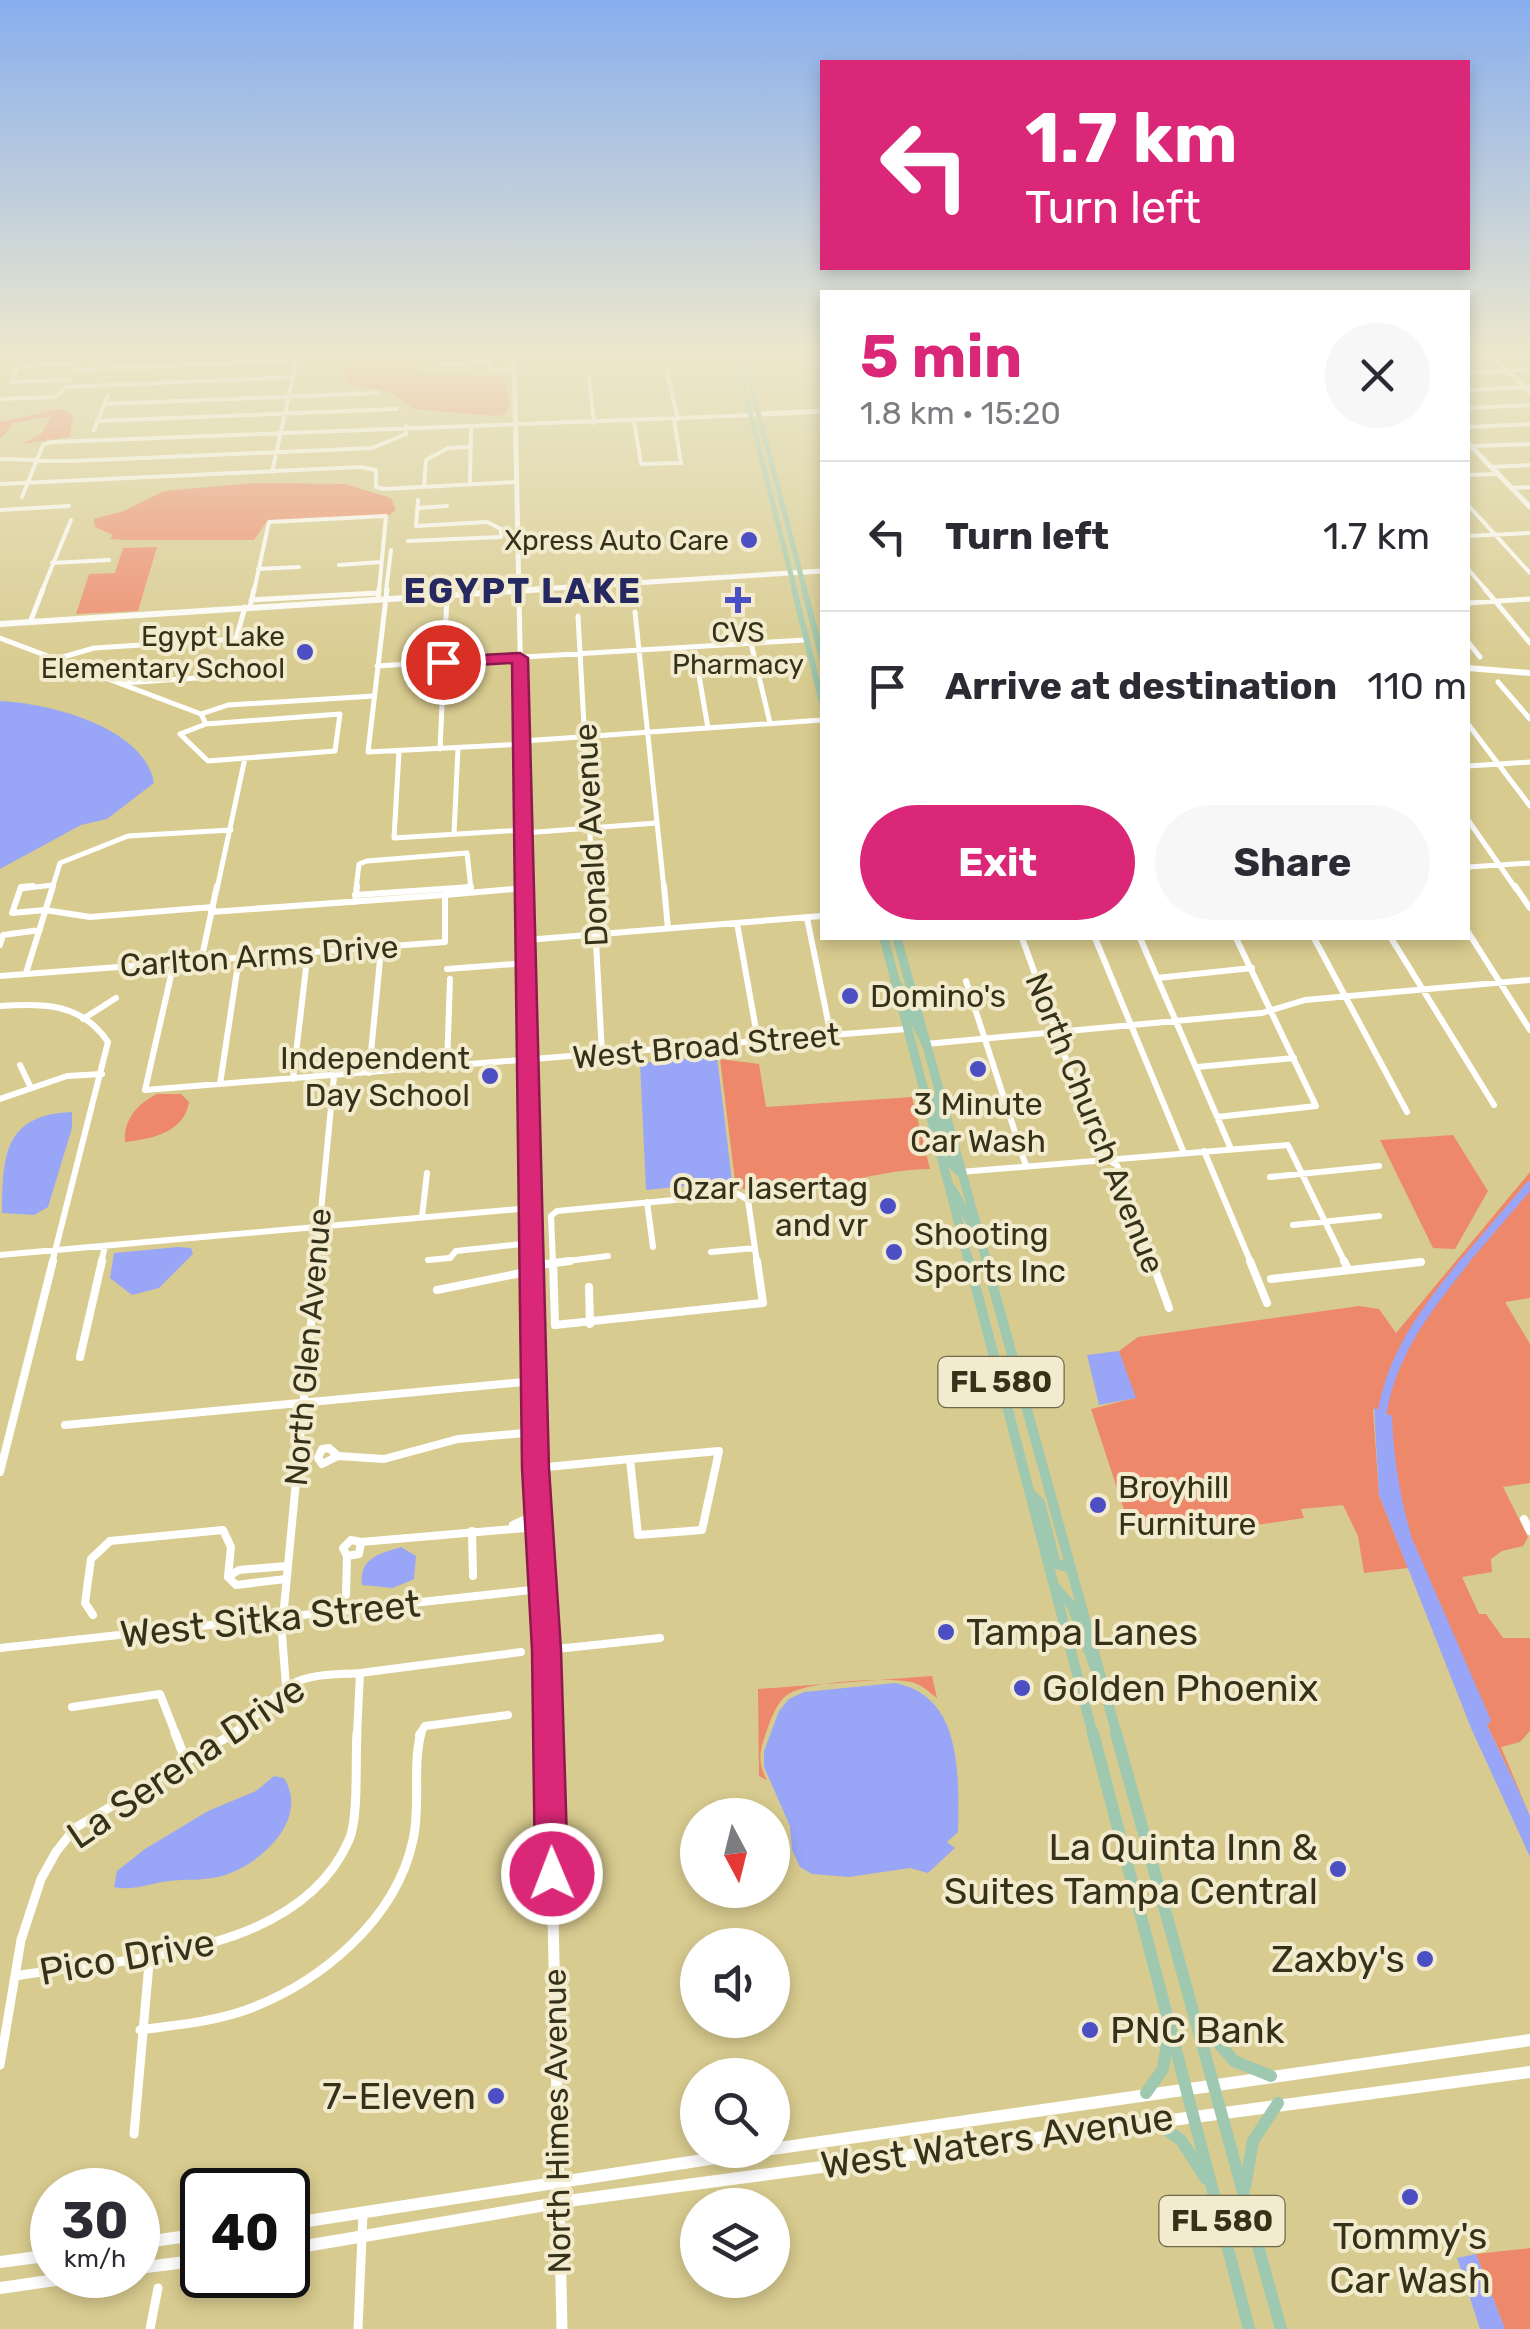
<!DOCTYPE html>
<meta charset="utf-8">
<style>
body{margin:0;font-family:Rubik,sans-serif;background:#f7f7f7;color:#2b2b33;height:100vh;display:flex;flex-direction:column;font-size:38px;white-space:nowrap}
*{box-sizing:border-box;margin:0}
p{font-size:32px;color:#7c7c81}
.icon{flex:none;width:55px;height:55px;fill:none;stroke:currentColor;stroke-width:2;stroke-linecap:round;stroke-linejoin:round}
.map{position:relative;flex:1;overflow:hidden}
.details{position:absolute;left:820px;top:290px;width:650px;height:650px;display:flex;flex-direction:column;background:#fff;border-radius:0px;box-shadow:0 5px 15px #0003}
.details>*{flex:none}
.hud{position:absolute;left:820px;top:60px;width:650px;height:210px;border-radius:0px;box-shadow:0 5px 15px #0003;background:#db2777;color:#fff;overflow:hidden}
.needle{width:65px;rotate:173deg}
.tools{position:absolute;left:680px;top:1798px;display:grid;gap:20px}
.tools a{display:grid;place-items:center;width:110px;height:110px;border-radius:50%;background:#fff;box-shadow:0 5px 15px #0003;font-size:50px}
.speed{position:absolute;left:30px;top:2168px;display:flex;gap:20px;font-size:50px;font-weight:700;text-align:center}
.speed>*{display:grid;place-content:center;width:130px;height:130px;border-radius:50%;background:#fff;box-shadow:0 5px 15px #0003;line-height:1}
.speed small{font-size:25px;font-weight:400}
.speed .limit{border:5px solid #111;border-radius:15px;background:#fff;color:#111}
.pin{position:absolute;display:grid;place-items:center;width:85px;height:85px;color:#fff;margin:-42px;border:5px solid #fff;border-radius:50%;box-shadow:0 2px 10px #0007}
.me{position:absolute;width:110px;margin:-55px;rotate:359deg;stroke-linejoin:round;filter:drop-shadow(0 0 8px #0008)}
.turn{display:flex;align-items:center;gap:35px;height:210px;padding:0 40px;font-size:45px}
.turn .icon{width:130px;height:130px;stroke-width:2.5}
.turn b{display:block;font-size:70px;line-height:85px}
.round{display:grid;place-items:center;flex:none;width:105px;height:105px;border-radius:52px;background:#f7f7f7}
.head{display:flex;align-items:center;justify-content:space-between;height:170px;padding:0 40px}
h1{font-size:60px;font-weight:700;line-height:75px;color:#db2777}
.button{display:flex;gap:20px;margin-top:auto;padding:20px 40px}
.button a{flex:1;height:115px;border-radius:60px;background:#db2777;color:#fff;font-size:40px;font-weight:700;line-height:115px;text-align:center}
.button a+a{background:#f7f7f7;color:#2b2b33}
ul{padding:0;list-style:none}
li{display:flex;align-items:center;gap:30px;height:150px;padding:0 40px;border-top:2px solid #e1e1e2}
li div{flex:1}
li b{display:block;font-size:38px}
li em{font-style:normal}
.map>svg:first-child{display:block}
.green{fill:#ee886b}
.water{fill:#99a5f7}
.lines{fill:none;stroke-linecap:round;stroke-linejoin:round}
.canal-far1{stroke:#99a5f7;stroke-width:8}
.canal{stroke:#99a5f7;stroke-width:9}
.minor-far4{stroke:#fff;stroke-width:4}
.minor-far3{stroke:#fff;stroke-width:5}
.minor-far2{stroke:#fff;stroke-width:6}
.minor-far1{stroke:#fff;stroke-width:8}
.minor{stroke:#fff;stroke-width:9}
.tertiary-far3{stroke:#fff;stroke-width:5}
.tertiary-far2{stroke:#fff;stroke-width:8}
.tertiary-far1{stroke:#fff;stroke-width:9}
.tertiary{stroke:#fff;stroke-width:11}
.secondary-far2{stroke:#fff;stroke-width:5}
.secondary-far1{stroke:#fff;stroke-width:6}
.secondary{stroke:#fff;stroke-width:12}
.primary-far4{stroke:#9ec8b0;stroke-width:5}
.primary-far3{stroke:#9ec8b0;stroke-width:6}
.primary-far2{stroke:#9ec8b0;stroke-width:9}
.primary-far1{stroke:#9ec8b0;stroke-width:10}
.primary{stroke:#9ec8b0;stroke-width:12}
.route{fill:#db2777;stroke:#8e194d;stroke-width:2.5}
.poi-dot{fill:#4c4ec4;stroke:#f2ebce;stroke-width:4}
.labels{text-anchor:middle;dominant-baseline:central;stroke-width:8;stroke-linejoin:round;paint-order:stroke}
.far-poi-label{font-size:28px;fill:#363119;stroke:#f2ebce;text-anchor:end}
.shield{fill:#f2ebce;stroke:#6e694f;stroke-width:2.5}
.shield-label{font-size:30px;font-weight:bold;fill:#363119}
.street-label{font-size:32px;fill:#363119;stroke:#f2ebce}
.poi-label{font-size:32px;fill:#363119;stroke:#f2ebce;text-anchor:start}
.far-district-label{font-size:35px;font-weight:bold;letter-spacing:2.5px;fill:#262862;stroke:#f2ebce}
.near-street-label{font-size:38px;fill:#363119;stroke:#f2ebce}
.near-poi-label{font-size:38px;fill:#363119;stroke:#f2ebce;text-anchor:start}
</style>
<div class="map">
<svg width="1530" height="2329" viewBox="0 0 1530 2329">
<rect width="100%" height="100%" fill="#d8cb8f"/>
<path class="green" d="M354,354H416L417,374L504,376L510,404L505,414L497,416L414,409L391,392L348,384L340,370L352,367Z
M61,409L73,416L70,437L22,444L41,434L52,416L14,423L0,439V422Z
M255,483L345,484L391,498L396,510L388,516L267,521L254,540H125L110,539L113,535L95,527L94,519L124,511L164,491Z
M157,547L138,611L76,614L89,574L115,573L123,548Z
M720,1059L759,1064L766,1107L912,1097L930,1169C862,1169 794,1207 726,1184L735,1181Z
M157,1094H181L189,1102C184,1133 151,1139 125,1142C123,1120 138,1103 157,1094Z
M1453,1135L1488,1191L1455,1249L1433,1248L1380,1140Z
M1530,1172V1298L1505,1302L1530,1344V1483L1503,1487L1528,1537L1523,1546L1502,1551L1491,1559L1492,1572L1462,1577L1479,1614H1486L1503,1638H1530V1731L1520,1742L1501,1747L1530,1816C1472,1688 1396,1559 1391,1416L1373,1409L1379,1495L1408,1568L1364,1573L1358,1536L1343,1505L1301,1509L1304,1518L1216,1531L1184,1523L1130,1528L1091,1409L1135,1398L1119,1351L1138,1337L1359,1306L1379,1309L1396,1333Z
M932,1676L937,1698C929,1692 921,1684 911,1682C889,1677 805,1681 787,1695C775,1704 770,1722 765,1736C759,1752 758,1764 767,1780L759,1776L758,1689Z
M1530,2248V2329H1505L1476,2254Z"/>
<path class="water" d="M0,701C48,703 145,727 154,783L107,819L81,825L0,869Z
M717,1056L732,1181L646,1190L640,1063Z
M72,1112V1128L48,1207L34,1215L2,1213C3,1156 3,1115 72,1112Z
M178,1247L191,1248L193,1254L159,1288L132,1295L110,1278L114,1253Z
M1119,1351L1136,1398L1099,1405L1087,1355Z
M1374,1408L1392,1416C1396,1559 1472,1688 1530,1816V1857L1471,1728L1379,1495Z
M401,1547L416,1556L414,1579L393,1588L362,1585C359,1557 380,1554 401,1547Z
M895,1683C963,1696 959,1776 958,1832L947,1842L955,1848L928,1873L910,1868L849,1877L812,1874L800,1867L792,1850L790,1826L764,1767V1751L779,1711L789,1699L804,1692Z
M274,1776L284,1778C310,1820 260,1865 222,1876C205,1881 185,1879 168,1881C150,1884 131,1891 114,1887L117,1871L145,1849L208,1811L256,1791Z
M1476,2254L1505,2329H1480L1457,2258Z"/>
<g class="lines">
<path class="canal-far1" d="M1463,1263L1530,1185"/>
<path class="canal" d="M1381,1420C1389,1357 1426,1309 1465,1261
M1410,1545L1486,1720"/>
<path class="minor-far4" d="M24,354L11,382L69,380
M441,354V364L489,362
M490,354V370L514,369
M1468,356L1511,354
M20,366L77,363
M74,370L297,360
M667,373L678,419
M1468,373L1530,370
M589,377L594,423
M1468,390L1530,387
M0,399L55,397L66,387L293,377
M104,404L378,393
M1468,408L1530,405
M97,421L397,409
M634,421L641,464L681,463L674,419
M1468,427L1530,424
M94,430L108,395
M1471,446L1530,444
M0,459L73,461L372,448L406,434V426
M1491,467L1530,465
M272,472L298,354
M1468,475L1497,474
M0,484L360,467L376,470V487L384,489L516,482
M470,484L471,428
M424,487L426,460L448,448L471,447
M1511,488L1530,487
M22,497L43,445L52,442L754,415
M1468,505L1530,573
M418,508L447,506
M0,510L69,506
M1468,536L1530,533
M408,541L501,537V529L487,522L416,526L418,500
M52,563L109,560
M339,565L381,562
M258,569L299,567
M1468,569L1487,591
M42,591L71,520
M254,591L269,522L386,516L379,591
M386,591L391,550"/>
<path class="minor-far3" d="M387,589L368,752L523,744
M1485,589L1530,643
M251,600L377,593
M378,600L379,589
M1468,603L1530,599
M250,607L254,589
M635,612L664,889
M578,616L593,889
M31,620L43,589
M0,638L201,714L206,724
M1468,642L1480,657
M751,643L770,723
M694,647L708,728
M56,659L94,648L236,639L245,607
M377,666L805,640
M1498,682L1530,719
M122,683L227,676
M201,714L228,705L374,696
M340,714L335,751L208,761L180,734L206,724Z
M1468,724L1530,806
M523,741L822,720
M440,749L447,595
M399,752L394,838L524,830
M1468,766L1530,762
M1468,820L1516,889
M524,833L656,823
M454,834L458,748
M1468,867L1530,863
M20,889L53,885
M52,889L60,863L128,836L231,830
M217,889L245,758
M356,889L359,864L367,861L467,853L471,889
M446,889L471,887
M517,889L525,888"/>
<path class="minor-far2" d="M33,886L21,887L12,913L45,910L90,917L213,907
M470,886L471,893
M593,886L602,1054
M664,886L668,929
M1515,886L1530,908
M355,895L471,887
M355,902L357,886
M211,912L445,895
M807,918L831,1036
M737,923L758,1041
M1468,932L1530,1030
M1022,938L1101,1156L1117,1165L1153,1263
M1095,938L1184,1153
M1140,938L1231,1149
M1314,938L1407,1112
M1391,938L1494,1105
M526,940L822,916
M0,945L3,935L40,930
M201,961L217,886
M447,969L527,963
M172,971L145,1090L907,1029
M26,973L53,886
M0,976L445,942V895L525,888
M1157,978L1252,968
M966,981L1026,1166
M0,1006C43,1003 82,1003 108,1042L52,1263
M83,1019L116,998
M926,1044L1262,1013L1305,1000L1530,980
M20,1065L30,1086
M447,1067L450,979
M1197,1067L1294,1058
M369,1073L380,960
M293,1079L306,968
M220,1084L237,971
M0,1099L67,1076L102,1074
M1217,1117L1316,1106L1236,938
M1204,1151L1251,1263
M960,1172L1288,1145L1345,1263
M1270,1177L1379,1166
M647,1202L653,1247
M422,1217L427,1173
M1293,1225L1379,1216
M711,1252L755,1248
M0,1255L531,1208
M428,1260L450,1258L456,1251L531,1243
M101,1263L105,1246
M316,1263L334,1076
M551,1263L608,1256
M553,1263L551,1216L557,1211L738,1194L748,1200L757,1263
M1409,1263L1421,1262"/>
<path class="minor-far1" d="M553,1261L555,1325L763,1303L757,1261
M1152,1261L1169,1308
M1250,1261L1267,1303
M1344,1261L1348,1269
M531,1266L570,1261
M1271,1279L1421,1262
M589,1287L590,1324
M437,1290L531,1271
M80,1357L102,1261
M65,1425L534,1381
M329,1448L338,1456L322,1464L318,1458L322,1449Z
M719,1451L702,1530L638,1535L630,1459Z
M338,1456L384,1459L458,1439L535,1432
M537,1468L630,1459
M0,1472L53,1261
M1524,1519L1530,1531
M513,1525L537,1514
M472,1531L473,1576
M351,1540L361,1542L359,1554L347,1556L343,1548Z
M361,1542L537,1527
M286,1579L236,1585L228,1577L239,1570L287,1566
M346,1595L347,1556
M93,1615L85,1603L91,1559L110,1541L223,1530L231,1547L228,1577
M283,1618L317,1261
M282,1634L286,1687
M0,1648L541,1589
M547,1650L660,1638
M72,1707L160,1694L176,1735
M230,1735C251,1723 264,1705 284,1689C304,1673 335,1675 360,1673
M357,1735L360,1673L521,1652
M419,1735L425,1726L508,1715"/>
<path class="minor" d="M175,1733L186,1761
M15,1976C124,1958 298,1957 349,1840C359,1817 355,1761 357,1733
M140,2030C175,2025 212,2022 246,2010C320,1983 396,1920 413,1840C421,1805 412,1767 421,1733
M0,2065L21,1940L41,1879L56,1852L75,1828L234,1733
M134,2134L150,1952
M150,2329L158,2288
M358,2329L363,2214"/>
<path class="tertiary-far3" d="M514,354L525,889
M1489,354L1530,392
M762,414L822,411
M1468,443L1530,507"/>
<path class="tertiary-far2" d="M525,886L532,1263"/>
<path class="tertiary-far1" d="M532,1261L549,1735"/>
<path class="tertiary" d="M549,1733L562,2329"/>
<path class="secondary-far2" d="M507,591L822,571"/>
<path class="secondary-far1" d="M0,624L546,589
M1468,668L1530,673"/>
<path class="secondary" d="M772,2149L1530,2040
M288,2224L768,2150
M138,2243L202,2234
M288,2249L575,2200L1530,2072
M0,2262L52,2255
M138,2268L202,2260
M0,2288L90,2275"/>
<path class="primary-far4" d="M735,354L795,591
M743,354L805,591"/>
<path class="primary-far3" d="M794,589L822,702
M804,589L822,658"/>
<path class="primary-far2" d="M884,938L969,1263
M897,938L987,1263
M897,984L926,1044
M926,1092L933,1098L950,1162L960,1172
M952,1189L973,1227"/>
<path class="primary-far1" d="M969,1261L1093,1735
M986,1261L1117,1735
M1033,1496L1040,1503L1056,1564L1071,1568
M1055,1587L1072,1606L1100,1682"/>
<path class="primary" d="M1093,1733L1249,2329
M1116,1733L1281,2329
M1200,2022L1234,2061L1271,2076
M1146,2093L1163,2069L1169,2029
M1152,2120L1181,2140L1206,2179
M1245,2187L1253,2141L1278,2103"/>
</g>
<linearGradient id="sky" x2="0" y2="1"><stop stop-color="#88aeee"/><stop offset="0.52" stop-color="#ede8cd"/><stop offset="1" stop-color="#ede8cd" stop-opacity="0"/></linearGradient>
<rect width="1530" height="680" fill="url(#sky)"/>
<path class="route" d="M520,653L528,658L549,1468L561,1650L568,1874L563,1886L552,1890L540,1886L535,1874L532,1650L522,1468L512,663L443,667L435,662L443,657Z"/>
<g class="poi-dot">
<circle cx="749" cy="540" r="10"/>
<path d="M733 585h10v10h10v10h-10v10h-10v-10h-10v-10h10z"/>
<circle cx="305" cy="652" r="10"/>
<circle cx="850" cy="996" r="10"/>
<circle cx="978" cy="1069" r="10"/>
<circle cx="490" cy="1076" r="10"/>
<circle cx="888" cy="1206" r="10"/>
<circle cx="894" cy="1252" r="10"/>
<circle cx="1098" cy="1505" r="10"/>
<circle cx="946" cy="1632" r="10"/>
<circle cx="1022" cy="1688" r="10"/>
<circle cx="1338" cy="1869" r="10"/>
<circle cx="1425" cy="1959" r="10"/>
<circle cx="1090" cy="2030" r="10"/>
<circle cx="496" cy="2096" r="10"/>
<circle cx="1410" cy="2197" r="10"/>
</g>
<g class="labels">
<g class="far-poi-label">
<text x="729" y="540">Xpress Auto Care</text>
<text x="738" y="632" text-anchor="middle">CVS<tspan x="738" dy="32">Pharmacy</tspan></text>
<text x="285" y="636">Egypt Lake<tspan x="285" dy="32">Elementary School</tspan></text>
</g>
<g class="shield">
<rect x="938.5" y="1357" width="125" height="50" rx="8"/>
<rect x="1159.5" y="2196" width="125" height="50" rx="8"/>
</g>
<g class="shield-label">
<text x="1001" y="1382">FL 580</text>
<text x="1222" y="2221">FL 580</text>
</g>
<g class="street-label">
<text transform="translate(591 835) rotate(-93)">Donald Avenue</text>
<text transform="translate(259 956) rotate(-4)">Carlton Arms Drive</text>
<text transform="translate(706 1046) rotate(-5)">West Broad Street</text>
<text transform="translate(1095 1123) rotate(68)">North Church Avenue</text>
<text transform="translate(308 1347) rotate(-85)">North Glen Avenue</text>
<text transform="translate(557 2121) rotate(-91)">North Himes Avenue</text>
</g>
<g class="poi-label">
<text x="870" y="996">Domino's</text>
<text x="470" y="1058" text-anchor="end">Independent<tspan x="470" dy="37">Day School</tspan></text>
<text x="978" y="1104" text-anchor="middle">3 Minute<tspan x="978" dy="37">Car Wash</tspan></text>
<text x="868" y="1188" text-anchor="end">Qzar lasertag<tspan x="868" dy="37">and vr</tspan></text>
<text x="914" y="1234">Shooting<tspan x="914" dy="37">Sports Inc</tspan></text>
<text x="1118" y="1487">Broyhill<tspan x="1118" dy="37">Furniture</tspan></text>
</g>
<g class="far-district-label">
<text x="523" y="591">EGYPT LAKE</text>
</g>
<g class="near-street-label">
<text transform="translate(270 1619) rotate(-6)">West Sitka Street</text>
<text transform="translate(186 1762) rotate(-34)">La Serena Drive</text>
<text transform="translate(127 1957) rotate(-10)">Pico Drive</text>
<text transform="translate(997 2141) rotate(-8)">West Waters Avenue</text>
</g>
<g class="near-poi-label">
<text x="966" y="1632">Tampa Lanes</text>
<text x="1042" y="1688">Golden Phoenix</text>
<text x="1318" y="1847" text-anchor="end">La Quinta Inn &amp;<tspan x="1318" dy="44">Suites Tampa Central</tspan></text>
<text x="1405" y="1959" text-anchor="end">Zaxby's</text>
<text x="1110" y="2030">PNC Bank</text>
<text x="476" y="2096" text-anchor="end">7-Eleven</text>
<text x="1410" y="2236" text-anchor="middle">Tommy's<tspan x="1410" dy="44">Car Wash</tspan></text>
</g>
</g>
</svg>
<div class="tools">
<a><svg class="needle" viewBox="-14 -14 28 28"><path d="M0-13l5 13h-10z" fill="#e53935"/><path d="M0 13l5-13h-10z" fill="#7c7c81"/></svg></a>
<a><svg class="icon" aria-label="sound" viewBox="0 0 24 24"><path d="M4 9h4l5-4v14l-5-4H4zM17 9q2 3 0 6"/></svg></a>
<a><svg class="icon" aria-label="search" viewBox="0 0 24 24"><circle cx="10" cy="10" r="6"/><path d="M15 15l6 6"/></svg></a>
<a><svg class="icon" aria-label="layers" viewBox="0 0 24 24"><path d="M12 4l9 5-9 5-9-5zM3 14l9 5 9-5"/></svg></a>
</div>
<div class="speed"><div>30<small>km/h</small></div><div class="limit">40</div></div>
<div class="pin" style="left:443px;top:662px;background:#d93025"><svg class="icon" aria-label="arrive" viewBox="0 0 24 24"><path d="M6 21V4h12l-3 4 3 4H6"/></svg></div>
<svg class="me" style="left:552px;top:1874px" viewBox="-20 -20 40 40"><circle r="17" fill="#db2777" stroke="#fff" stroke-width="3"/><path d="M0-11L8 9 0 5-8 9z" fill="#fff"/></svg>
<div class="hud">
<div class="turn"><svg class="icon" aria-label="left" viewBox="0 0 24 24"><path d="M17 20v-9H6M10 6l-5 5 5 5"/></svg><div><b>1.7 km</b>Turn left</div></div>
</div>
<section class="details">
<div class="head"><div><h1>5 min</h1><p>1.8 km · 15:20</p></div><a class="round"><svg class="icon" aria-label="close" viewBox="0 0 24 24"><path d="M6 6l12 12M18 6L6 18"/></svg></a></div>
<ul>
<li><svg class="icon" aria-label="left" viewBox="0 0 24 24"><path d="M17 20v-9H6M10 6l-5 5 5 5"/></svg><div><b>Turn left</b></div><em>1.7 km</em></li>
<li><svg class="icon" aria-label="arrive" viewBox="0 0 24 24"><path d="M6 21V4h12l-3 4 3 4H6"/></svg><div><b>Arrive at destination</b></div><em>110 m</em></li>
</ul>
<div class="button"><a>Exit</a><a>Share</a></div>
</section>
</div>
